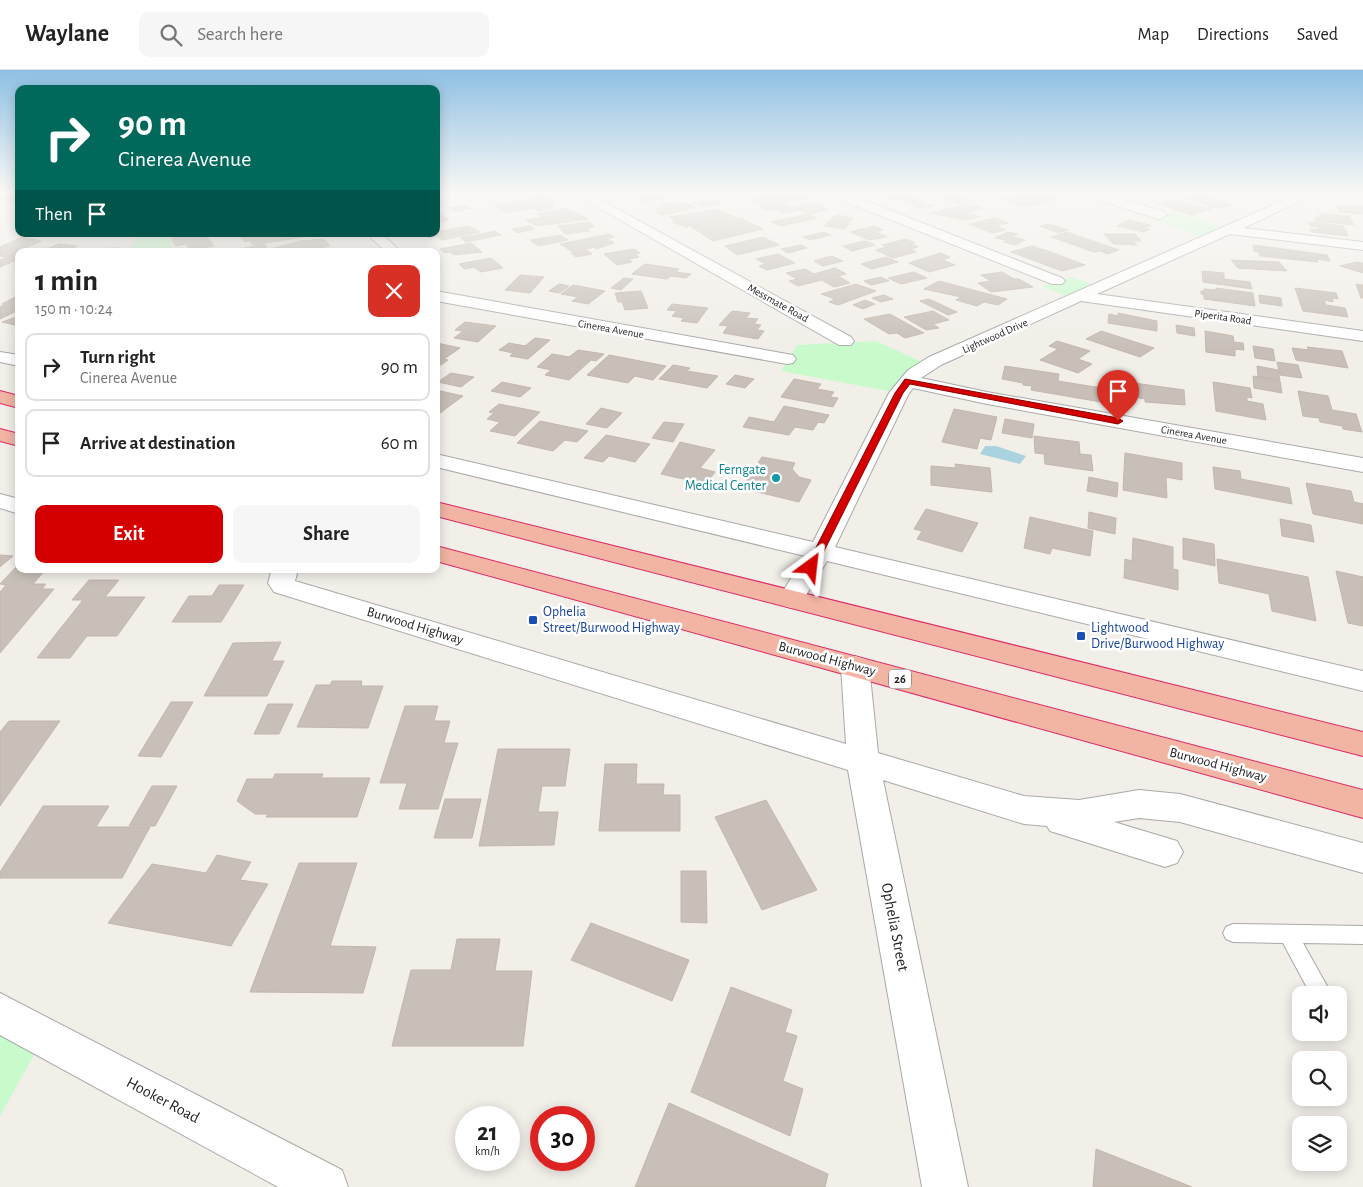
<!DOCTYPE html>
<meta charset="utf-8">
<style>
body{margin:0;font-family:"Alegreya Sans",sans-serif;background:#f6f6f6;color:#222;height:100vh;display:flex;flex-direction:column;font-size:19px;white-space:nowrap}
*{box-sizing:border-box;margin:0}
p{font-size:16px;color:#767676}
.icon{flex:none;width:28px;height:28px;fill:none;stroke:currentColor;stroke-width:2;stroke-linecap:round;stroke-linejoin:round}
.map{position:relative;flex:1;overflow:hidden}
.details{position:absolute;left:15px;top:178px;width:425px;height:325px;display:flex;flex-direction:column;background:#fff;border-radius:10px;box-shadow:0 2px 12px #0003}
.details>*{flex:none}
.hud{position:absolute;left:15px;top:15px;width:425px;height:152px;border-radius:10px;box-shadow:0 2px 12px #0003;background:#00695c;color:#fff;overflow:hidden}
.buttons{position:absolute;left:1292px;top:916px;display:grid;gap:10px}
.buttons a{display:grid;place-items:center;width:55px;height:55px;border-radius:10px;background:#fff;box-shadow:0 2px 12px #0003;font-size:25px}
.speed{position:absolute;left:455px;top:1036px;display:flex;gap:10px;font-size:25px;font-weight:700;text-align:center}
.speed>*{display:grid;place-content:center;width:65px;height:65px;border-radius:50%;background:#fff;box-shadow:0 2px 12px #0003;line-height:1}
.speed small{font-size:12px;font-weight:400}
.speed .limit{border:8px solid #d22;background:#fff;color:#111}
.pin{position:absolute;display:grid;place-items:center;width:42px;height:42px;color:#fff;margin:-51px -21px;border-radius:50% 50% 50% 0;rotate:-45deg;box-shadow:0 0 5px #0007}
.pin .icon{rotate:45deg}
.me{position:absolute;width:55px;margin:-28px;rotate:30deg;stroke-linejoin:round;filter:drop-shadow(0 0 4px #0008)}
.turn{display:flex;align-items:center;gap:18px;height:105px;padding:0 20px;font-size:22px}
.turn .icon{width:65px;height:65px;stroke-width:2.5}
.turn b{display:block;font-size:35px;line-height:42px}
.then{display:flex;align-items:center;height:48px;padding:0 20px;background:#0003;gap:10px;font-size:19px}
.round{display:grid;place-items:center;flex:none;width:52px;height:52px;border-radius:10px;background:#f6f6f6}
.headline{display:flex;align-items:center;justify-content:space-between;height:85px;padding:0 20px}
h1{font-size:30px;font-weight:600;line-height:38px}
.cta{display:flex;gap:10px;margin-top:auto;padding:10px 20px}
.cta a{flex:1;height:58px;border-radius:10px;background:#d40000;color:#fff;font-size:20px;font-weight:600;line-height:58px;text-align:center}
.cta a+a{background:#f6f6f6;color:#222}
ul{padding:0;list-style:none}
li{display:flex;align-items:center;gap:15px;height:68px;margin:0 10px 8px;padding:0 10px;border:2px solid #e0e0e0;border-radius:10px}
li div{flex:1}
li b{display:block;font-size:19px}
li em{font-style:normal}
header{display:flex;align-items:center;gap:30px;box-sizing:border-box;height:70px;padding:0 25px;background:#fff;border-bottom:1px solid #e0e0e0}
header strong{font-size:24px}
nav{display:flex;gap:28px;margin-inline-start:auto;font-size:18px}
.search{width:350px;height:45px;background:#f6f6f6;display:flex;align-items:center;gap:12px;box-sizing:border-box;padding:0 18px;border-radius:10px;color:#767676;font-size:19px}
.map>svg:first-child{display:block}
.park{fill:#c8facc}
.water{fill:#aad3df}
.building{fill:#c7bfb8;stroke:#c4b6ab}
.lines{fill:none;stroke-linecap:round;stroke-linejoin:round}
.service-casing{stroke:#a9a9a9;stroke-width:2}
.minor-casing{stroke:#a9a9a9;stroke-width:2}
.trunk-casing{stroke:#dc2a67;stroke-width:2}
.service{fill:#fff;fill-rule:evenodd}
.minor{fill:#fff;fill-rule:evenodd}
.trunk{fill:#f2b4a3;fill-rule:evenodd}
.route{fill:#d40000;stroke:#8a0000}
.culture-dot{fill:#0f9aa8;stroke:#fff;stroke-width:2}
.transit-dot{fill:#1a4fb4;stroke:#fff;stroke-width:2}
.labels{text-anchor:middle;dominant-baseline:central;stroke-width:5;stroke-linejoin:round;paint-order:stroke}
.far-street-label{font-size:11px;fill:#222;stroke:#fff}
.shield{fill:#fff;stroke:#646464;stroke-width:1}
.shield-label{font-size:12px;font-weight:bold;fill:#222}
.culture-label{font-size:14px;fill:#0d838f;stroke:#fff;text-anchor:end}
.transit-label{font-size:14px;fill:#164399;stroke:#fff;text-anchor:start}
.street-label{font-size:14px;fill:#222;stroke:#fff}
.near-street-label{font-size:16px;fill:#222;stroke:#fff}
</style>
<header>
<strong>Waylane</strong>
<div class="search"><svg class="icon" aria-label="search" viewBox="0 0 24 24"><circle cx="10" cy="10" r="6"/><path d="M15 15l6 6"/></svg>Search here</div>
<nav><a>Map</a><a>Directions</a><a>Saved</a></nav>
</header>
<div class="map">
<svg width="1363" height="1117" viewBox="0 0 1363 1117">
<rect width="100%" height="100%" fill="#f2efe9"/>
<path class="park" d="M1173,142L1231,159L1211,169L1148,149Z
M138,164H171L173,181H129Z
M1072,207L1102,218L1075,230L1042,216Z
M876,271L929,295L899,323L781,301L797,275Z
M0,943L44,967L0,1046Z"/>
<path class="water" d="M985,376H996L1026,386L1020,394L980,384Z"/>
<path class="building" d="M635,123H655L665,128L643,132L628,124Z
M785,123H795L808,128L764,137L750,130Z
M871,123H929L895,130Z
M937,123H950L975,131L961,134L928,125Z
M1041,123L1059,129L1024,137L1002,129Z
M1198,124L1211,128H1216L1232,135L1214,138L1182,126Z
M546,126L555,134L548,135L555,138L539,141L533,138L505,143L494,136Z
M5,127L19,129V130L11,132L0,130Z
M914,128L933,136L919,138L901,131Z
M712,129L722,133L703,137L693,132Z
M1172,129L1191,135L1211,139L1190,145L1157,133Z
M670,132L674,134L684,132L697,138L661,145L655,142L659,141L655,138L663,137L659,134Z
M817,133L824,135L819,136L827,140L809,144L800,140L784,143L777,140Z
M784,134L789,137L767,141L761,138Z
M971,134L983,138L966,142L979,147L966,150L930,143Z
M465,135L471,138L455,142L449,138Z
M1337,136H1363V144L1340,142Z
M565,138L588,149L537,156L525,150L543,147L537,144Z
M717,139L735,147L686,157L672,152L676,151L669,147Z
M808,144L817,148L781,156L771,152Z
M1319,144L1349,146L1354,155L1316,151L1314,147L1321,148Z
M441,145L449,150L436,153V146Z
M836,145L853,148L845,159L824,156Z
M740,148L752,154L703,164L691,157Z
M995,148L1008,153L996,156L1006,160L992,163L969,154Z
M1129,150L1151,155L1144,158L1150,159L1144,162L1117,156Z
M590,152L594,157L587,158L590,161L565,164L558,156Z
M1309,152L1343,156L1348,166L1312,162L1310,159L1320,160L1318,157L1310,156Z
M752,154L763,159L713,171L702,164Z
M1050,154L1068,160L1058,163L1040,156Z
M468,156L480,162L442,170L437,166L429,168L425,164Z
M530,156L534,159L517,163L512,159Z
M874,156L883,160L876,162L887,167L869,170L850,162Z
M495,161L501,165L466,172L460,168Z
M824,162L831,165L810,170L803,167Z
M1008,162L1018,164L1005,170L995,168Z
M1067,162L1119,180L1107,184L1100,181L1094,182L1051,167Z
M187,164H205L214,176L190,180L186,174L176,176L173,173V167Z
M250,164H316L317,165L253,175L250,171L245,172L239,166Z
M609,164L614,167L607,168L614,173L596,179L594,177L573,182L560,174Z
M1104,164H1135L1141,171H1133L1137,175L1113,174Z
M561,165L568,170L538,176L530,170Z
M22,167L41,171L23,179L26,180L5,187L0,186V177Z
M763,167L779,175L737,185L725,176Z
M1014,167L1025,170L1015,175L1004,172Z
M324,169L330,176L300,181H276L274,178L300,171Z
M906,169L915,173L911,174L918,177L910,179L916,182L893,188L876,180L887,177L882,175Z
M865,171L875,175L852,181L843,176Z
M471,173L482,182L454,185L450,182L445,183L440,179Z
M59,174L77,176L66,181H69H42Z
M264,174L268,179L247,181L244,178Z
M801,175L807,178L788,183L781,179Z
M1253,175L1327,185L1330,191L1316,189L1318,192L1260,186L1259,182L1254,181Z
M1032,176L1051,182L1085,195L1062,201L1011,182Z
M117,178L113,181H91L94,179Z
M634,179L640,183L635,184L639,187L629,189L632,192L617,195L604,184Z
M587,180L592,184L576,187L571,183Z
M19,183V189L0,197V190Z
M940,183L950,187L943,190L955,195L929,202L909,193Z
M778,184L795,193L767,200L759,196L766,194L756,189Z
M831,186L843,191L823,196L814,191Z
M886,187L898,192L872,199L861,194Z
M491,188L503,198L481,202L474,197L464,199L459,194Z
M1231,190L1279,192L1287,201L1238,198Z
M1357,192L1363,193V203L1340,196Z
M645,194L679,199L676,202L691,204L686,208L671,206L667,209L632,204Z
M835,198L846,204L798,216L789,211L797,209L786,203L805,199L814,204Z
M1202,201L1224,203V209L1250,212L1252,219L1203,212Z
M914,202L927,208L901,214L888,208Z
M1002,202L1014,209H1019L1033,217L991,222L978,213L991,211L981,205Z
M520,205L544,207L530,223L505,220Z
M840,207L850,213L834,217L823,211Z
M881,207L889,211L871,215L864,211Z
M624,208L633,209L621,220L611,218Z
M939,211L1007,229L998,235L984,232L977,236L956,230L961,227L924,219Z
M559,214L569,216L559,223L549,221Z
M856,214L876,221L838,235L829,232L835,229L821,224Z
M1356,214L1363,215V228H1361Z
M573,215L605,221L588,234L572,231L578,227L561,224Z
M1216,218L1253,223L1255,236L1204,229V225L1201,224V221H1204V219L1216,220Z
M1295,218L1336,223L1338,229L1332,228L1333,232L1324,230L1326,235L1345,238L1348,247L1303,241Z
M641,221L648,238L625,240L622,232H618L615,223Z
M884,225L893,229L881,232L872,228Z
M1259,225L1281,228L1282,236L1260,233Z
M15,227L19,228V240L0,249V237L5,234H2Z
M929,229L957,242L948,245L920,231Z
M865,230L875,234L863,239L853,235Z
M672,234L708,238L697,253L681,251L684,248L672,246L677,241L667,240Z
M732,241L750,243L746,248L758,249L754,254L761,255L757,260L764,261L758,269L723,263L728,256L719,255Z
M933,241L949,250L933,254L939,258L926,260L904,247Z
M1118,243L1157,251V261L1108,253L1109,244L1118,246Z
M890,244L924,263L905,268L897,263L889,264L864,249Z
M19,246V256L2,252Z
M465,252L496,256L478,272L454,268L463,261L455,260Z
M1176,255L1194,258L1195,266L1177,263Z
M1101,261L1154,278L1140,287L1086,269Z
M1205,261L1233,266L1234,272L1243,273L1244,280L1235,279V286L1206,282Z
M535,268L550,270L528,289L510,286L513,283L499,280L509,273L525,276Z
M1057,271L1090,281L1078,289L1092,294L1078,303L1040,290L1058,279L1049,276Z
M437,273L460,278L444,289L448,290L441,295L436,294Z
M1253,276L1273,279L1275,291L1255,288Z
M1307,277L1342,281L1348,298L1296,290L1292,278L1309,280Z
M578,280L604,284L596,291L591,290L569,310L545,305L551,300L537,297L552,284L569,287Z
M609,285L666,296L653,310L635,306L628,313L587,305Z
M1277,292L1298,295L1302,308L1280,305Z
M673,295L690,298L687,301L718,306L707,318L659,309Z
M1005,296L1059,304L1058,311L1114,320L1101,332L1031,320L1032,316L1023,315V313L1002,309Z
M1257,296L1278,300L1280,310L1258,307Z
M451,303L474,307L461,317L438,312Z
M735,305L754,309L745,318L726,314Z
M1253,306L1280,311L1282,323L1254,318Z
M794,309L821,314L817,319L834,322L830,327L838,328L833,337L781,327Z
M502,312L531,318L520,327L491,321Z
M1213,312L1250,318L1252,328L1247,327V331L1263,334L1266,350L1216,341Z
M1134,313L1184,320L1185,335L1145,332V329L1134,327Z
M436,320L463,326L436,346Z
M1298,321L1328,326L1332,340L1356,344L1362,362L1343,359L1342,356L1320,352L1319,348L1303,346Z
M499,334L540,342L515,366L490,361L500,352L487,349L494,343L489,342Z
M784,336L829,345L824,353L818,352L813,360L795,357L789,365L743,357L749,347L774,352Z
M601,338L622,343L607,358L586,354Z
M954,339L997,347L991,370L980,368L977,379L942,372Z
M1005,349L1034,354L1032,368L1002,363Z
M540,351L588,361L577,372L565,370L553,381L517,373Z
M664,352L684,354L673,372L652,368Z
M606,365L650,374L635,392L609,386L603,392L584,388Z
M1034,366L1079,372L1080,384L1091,385L1093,401L1045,394L1044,384L1035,383Z
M680,372L715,380L700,398L715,402L706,414L661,404Z
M1125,383L1182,393V410L1166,407L1167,428L1123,420Z
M762,387L795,393L792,399L799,407L811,410L799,432L741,418Z
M955,394L990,398L992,422L931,415V396L956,398Z
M1213,397L1240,401L1241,409L1289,418L1292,434L1215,419Z
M1089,407L1118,413L1117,427L1087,421Z
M1306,413L1351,421L1354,432L1363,434V454L1313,444Z
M926,439L978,453L962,482L917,469L922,461L914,459Z
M1089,442L1116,448L1115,464L1088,458Z
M1030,447L1093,461L1090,486L1052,478L1050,484L1024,478Z
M1280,449L1311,455L1314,472L1282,466Z
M1133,468L1173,477V499L1178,500V520L1124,508L1125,489L1132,491Z
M1183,468L1214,474L1215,496L1183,489Z
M0,485L13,486L0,497Z
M1217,489L1308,507L1316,551L1272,541L1269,524L1219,513Z
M17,496L19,499H46L33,514H46L42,519H54L0,583V522L6,515L0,514Z
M1336,501L1363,507V556L1348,553Z
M89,510H119L105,527H145L117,566H87L70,588H37L83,530H72Z
M219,515H244L221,552H172L189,526H212Z
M281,572L272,591H284L267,626H204L233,573Z
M332,611H362L361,616H383L368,658L297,657L316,615H330Z
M171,632H193L161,687L138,686Z
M268,634H293L279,664H254Z
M405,636H438L434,651H450L444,673H458L438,739H399L407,713H380Z
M9,651H60L0,736V662Z
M498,679H570L565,716H542L538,742H558L554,775L479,776Z
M605,694H637L636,714H664L663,725H680V761H599Z
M275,704H323L321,708H370L357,747H266L268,744H255L237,731L247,709H273Z
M152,716H177L155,756H129Z
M445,729H481L472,768H434Z
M766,730L817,820L762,840L715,747Z
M43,736H109L96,757H150L122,808H0V802Z
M217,785L251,792L240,810L268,814L231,876L108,853L152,794L206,803Z
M299,793H357L330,876L376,877L363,923L250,922Z
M681,801H706L707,853L681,852Z
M591,853L689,890L672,931L571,890Z
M457,869H500L495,901H532L523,976H392L411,900H451Z
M731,917L792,940L785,962L797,966L783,1011L803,1019L790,1066L691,1022Z
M669,1033L828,1104L825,1117H635Z
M1096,1079L1192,1117H1093Z"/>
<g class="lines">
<defs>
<path id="service" d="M1233,854L1363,856V874L1303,873L1332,925H1311L1283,873L1233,872L1226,869L1223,863L1226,857Z"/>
<path id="minor" d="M573,123H588L851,267L854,271L851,275H839Z
M829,123H846L1062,208L1065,211L1062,214H1052L831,126Z
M1084,123H1102L1165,142L1167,145L1160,149L1155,148L1086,126Z
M1300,123H1316L1244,158L1363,172V180L1230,164L1097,224L1363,261V271L1081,231L941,295L921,308L987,322L1363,388V402L987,334L913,318L908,325L835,477L1363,601V621L827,491L800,535L791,538L782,535L778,529L805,486L436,397V384L813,472L889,323L908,300L929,287Z
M367,164H382L400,181H385Z
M436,221L787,284L793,285L796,289L793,293L787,294L436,231Z
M0,282L19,285V296L0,292Z
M0,424L19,429V444L0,438Z
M272,499H298L295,511L846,674L841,596L845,589L855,586L865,589L869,596L878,683L1024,726L1079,730L1139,720L1180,724L1363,773V803L1180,752L1139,748L1114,752L1177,771L1183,782L1177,793L1165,797L1050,761L1047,756L1024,754L883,710L968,1117H922L848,700L274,522L268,513Z
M0,923L342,1100L348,1117H278L0,965Z"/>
<path id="trunk" d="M0,321L19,326V338L0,333Z
M0,359L19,364V376L0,371Z
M436,432L1363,662V686L436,446Z
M436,476L1363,720V748L436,491Z"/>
</defs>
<use href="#service" class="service-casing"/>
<use href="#minor" class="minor-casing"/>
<use href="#trunk" class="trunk-casing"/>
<use href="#service" class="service"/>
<use href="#minor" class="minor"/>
<use href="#trunk" class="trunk"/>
</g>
<linearGradient id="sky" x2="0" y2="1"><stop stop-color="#8fc0e4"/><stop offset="0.44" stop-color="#f9f8f5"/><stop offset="1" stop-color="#f9f8f5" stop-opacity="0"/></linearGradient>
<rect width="1363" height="279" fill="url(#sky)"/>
<path class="route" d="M905,309L1118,348L1123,351L1118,354L910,314L903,323L816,497L811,500L807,499L806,497L895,323Z"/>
<circle class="culture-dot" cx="776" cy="408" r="5"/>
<g class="transit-dot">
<rect x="528" y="545" width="10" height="10" rx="2.5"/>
<rect x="1076" y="561" width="10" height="10" rx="2.5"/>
</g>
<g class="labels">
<g class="far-street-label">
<text transform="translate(778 233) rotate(29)">Messmate Road</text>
<text transform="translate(1223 247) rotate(8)">Piperita Road</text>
<text transform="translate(611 259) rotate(10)">Cinerea Avenue</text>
<text transform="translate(995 266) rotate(-24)">Lightwood Drive</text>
<text transform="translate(1194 365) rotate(10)">Cinerea Avenue</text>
</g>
<rect class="shield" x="889" y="599.5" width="22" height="19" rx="4"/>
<g class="shield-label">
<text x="900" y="609">26</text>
</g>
<g class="culture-label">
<text x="766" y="400">Ferngate<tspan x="766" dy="16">Medical Center</tspan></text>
</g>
<g class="transit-label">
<text x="543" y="542">Ophelia<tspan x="543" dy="16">Street/Burwood Highway</tspan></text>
<text x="1091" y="558">Lightwood<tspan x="1091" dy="16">Drive/Burwood Highway</tspan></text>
</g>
<g class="street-label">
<text transform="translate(415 556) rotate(17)">Burwood Highway</text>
<text transform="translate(827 589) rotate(15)">Burwood Highway</text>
<text transform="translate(1218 695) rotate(15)">Burwood Highway</text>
</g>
<g class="near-street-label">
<text transform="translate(895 857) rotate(79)">Ophelia Street</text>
<text transform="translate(163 1030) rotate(28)">Hooker Road</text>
</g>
</g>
</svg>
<div class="buttons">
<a><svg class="icon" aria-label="sound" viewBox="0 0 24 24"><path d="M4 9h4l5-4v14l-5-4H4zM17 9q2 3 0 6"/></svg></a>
<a><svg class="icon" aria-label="search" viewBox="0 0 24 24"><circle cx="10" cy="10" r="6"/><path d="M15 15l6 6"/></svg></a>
<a><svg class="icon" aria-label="layers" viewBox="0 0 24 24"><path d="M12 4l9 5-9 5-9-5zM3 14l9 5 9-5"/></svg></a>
</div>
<div class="speed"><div>21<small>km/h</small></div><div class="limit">30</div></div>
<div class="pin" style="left:1118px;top:351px;background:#d93025"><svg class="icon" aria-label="arrive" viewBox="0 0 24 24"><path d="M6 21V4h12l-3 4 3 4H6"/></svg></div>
<svg class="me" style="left:811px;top:497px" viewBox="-20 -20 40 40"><path d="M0-17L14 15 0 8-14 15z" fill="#d40000" stroke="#fff" stroke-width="4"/></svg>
<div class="hud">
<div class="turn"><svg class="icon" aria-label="right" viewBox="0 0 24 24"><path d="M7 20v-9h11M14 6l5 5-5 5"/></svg><div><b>90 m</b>Cinerea Avenue</div></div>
<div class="then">Then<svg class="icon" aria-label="arrive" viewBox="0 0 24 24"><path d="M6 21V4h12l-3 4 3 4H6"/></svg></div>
</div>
<section class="details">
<div class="headline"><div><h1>1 min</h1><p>150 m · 10:24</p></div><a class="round" style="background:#d93025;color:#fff"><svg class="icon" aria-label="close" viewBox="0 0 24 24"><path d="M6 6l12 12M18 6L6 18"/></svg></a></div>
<ul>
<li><svg class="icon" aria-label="right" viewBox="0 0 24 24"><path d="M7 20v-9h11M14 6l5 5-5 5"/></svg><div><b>Turn right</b><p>Cinerea Avenue</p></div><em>90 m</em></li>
<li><svg class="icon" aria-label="arrive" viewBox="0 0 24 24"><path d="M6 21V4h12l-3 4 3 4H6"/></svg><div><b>Arrive at destination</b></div><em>60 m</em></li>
</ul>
<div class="cta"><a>Exit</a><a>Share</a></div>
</section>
</div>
